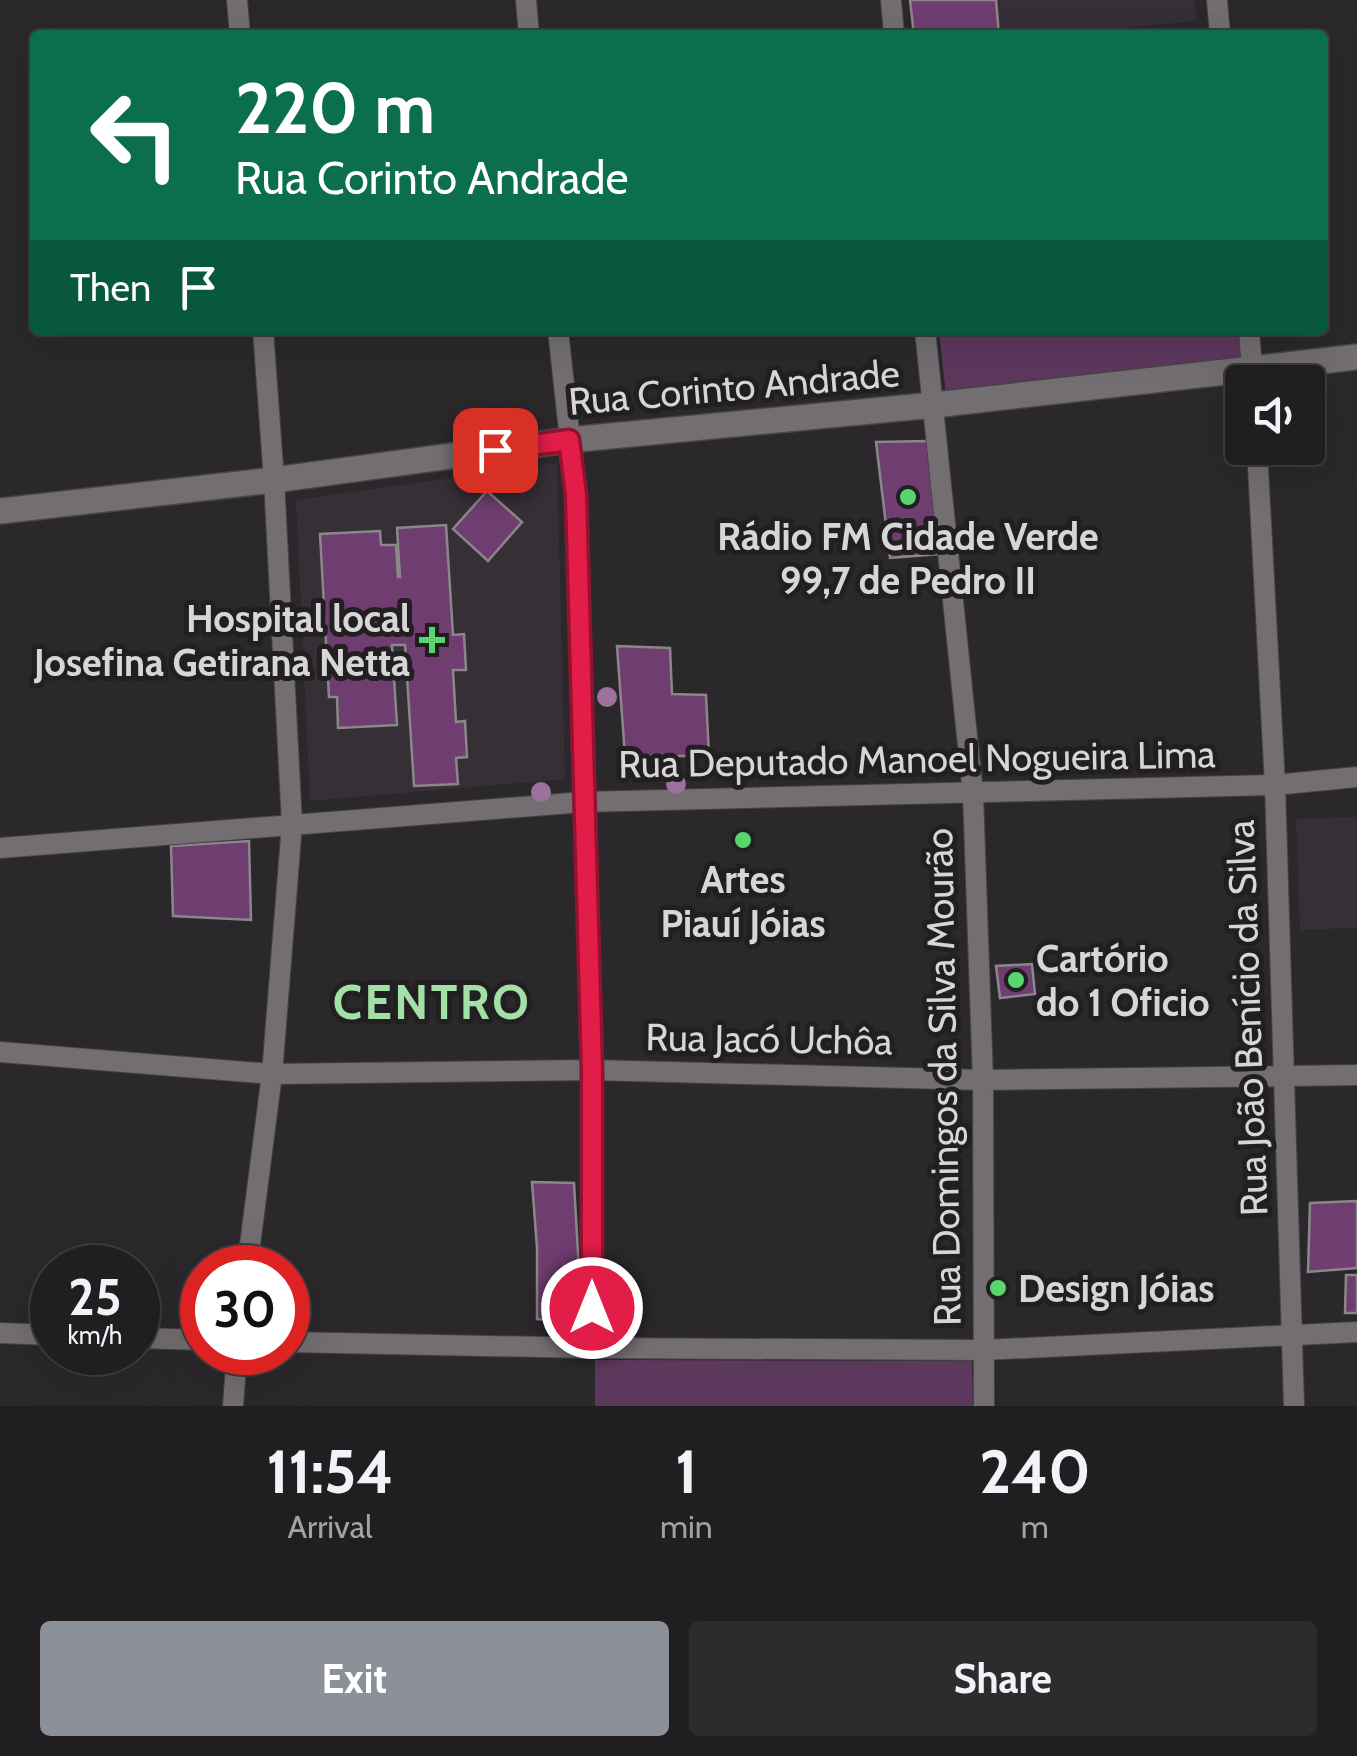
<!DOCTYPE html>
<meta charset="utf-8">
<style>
body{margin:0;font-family:Cabin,sans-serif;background:#2d2b2d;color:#f1f3f6;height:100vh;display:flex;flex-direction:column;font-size:38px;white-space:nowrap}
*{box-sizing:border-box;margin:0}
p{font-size:32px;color:#a2a2a5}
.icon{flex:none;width:55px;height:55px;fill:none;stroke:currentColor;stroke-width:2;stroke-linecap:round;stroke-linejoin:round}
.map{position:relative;height:1406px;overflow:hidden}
.side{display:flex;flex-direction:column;background:#201e20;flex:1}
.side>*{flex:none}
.hud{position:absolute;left:30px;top:30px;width:1298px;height:305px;border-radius:10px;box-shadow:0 10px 40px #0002,0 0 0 2px #3d3c3e;background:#0b6e4f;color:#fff;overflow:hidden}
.buttons{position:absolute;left:1225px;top:365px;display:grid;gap:20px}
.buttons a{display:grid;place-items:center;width:100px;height:100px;border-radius:10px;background:#201e20;box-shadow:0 10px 40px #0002,0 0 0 2px #3d3c3e;font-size:50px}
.speed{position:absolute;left:30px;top:1245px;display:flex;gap:20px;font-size:50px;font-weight:700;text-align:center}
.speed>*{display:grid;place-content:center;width:130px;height:130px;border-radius:50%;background:#201e20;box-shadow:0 10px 40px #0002,0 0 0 2px #3d3c3e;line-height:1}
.speed small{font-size:25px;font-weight:400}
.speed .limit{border:15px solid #d22;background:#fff;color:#111}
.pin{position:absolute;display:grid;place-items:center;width:85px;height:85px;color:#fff;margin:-42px;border-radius:20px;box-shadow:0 5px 15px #0006}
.me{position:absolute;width:110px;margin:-55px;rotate:0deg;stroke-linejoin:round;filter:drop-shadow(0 0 8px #0008)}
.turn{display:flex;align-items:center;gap:35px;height:210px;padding:0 40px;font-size:45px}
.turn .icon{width:130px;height:130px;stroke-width:2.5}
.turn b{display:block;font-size:70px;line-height:85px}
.then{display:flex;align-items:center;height:95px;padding:0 40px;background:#0003;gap:20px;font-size:38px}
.eta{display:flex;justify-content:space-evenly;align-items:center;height:170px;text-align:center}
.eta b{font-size:60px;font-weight:700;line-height:70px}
.primary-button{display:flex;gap:20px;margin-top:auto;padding:20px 40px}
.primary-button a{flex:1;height:115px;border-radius:10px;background:#8c9099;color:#fff;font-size:40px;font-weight:700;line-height:115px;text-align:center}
.primary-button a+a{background:#2d2b2d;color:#f1f3f6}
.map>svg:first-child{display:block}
.built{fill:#362f36}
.green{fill:#5d385d}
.building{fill:#6f3d70;stroke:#8a878a;stroke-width:2.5}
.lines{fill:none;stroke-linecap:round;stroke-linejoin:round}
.street-casing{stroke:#474447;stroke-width:22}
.secondary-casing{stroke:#474447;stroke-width:28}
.street{stroke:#726e71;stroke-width:20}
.secondary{stroke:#726e71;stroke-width:25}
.tree{fill:#9c719c}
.route-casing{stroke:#92132f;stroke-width:25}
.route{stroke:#e11d48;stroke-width:18}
.poi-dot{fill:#5ad56e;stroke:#221f21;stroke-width:4}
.labels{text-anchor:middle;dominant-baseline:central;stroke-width:10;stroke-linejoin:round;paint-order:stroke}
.street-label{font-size:38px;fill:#d7d5d7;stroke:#221f21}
.poi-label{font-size:38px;font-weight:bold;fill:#d7d5d7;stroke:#221f21}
.district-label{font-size:48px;font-weight:bold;letter-spacing:2.5px;fill:#a2e0a7;stroke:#221f21}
</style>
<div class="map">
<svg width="1357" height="1406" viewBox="0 0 1357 1406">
<rect width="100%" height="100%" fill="#2b282b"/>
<path class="built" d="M996,0H1194L1197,21L1124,28V35H999Z
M557,463L565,779L310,801L296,500Z
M1357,817V928L1300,930L1296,819Z"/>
<path class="green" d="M939,330H1246L1249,367L947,404Z
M595,1360L972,1361L973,1406H595Z"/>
<path class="building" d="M910,0H996L999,35H914Z
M927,441L939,554L890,558L876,442Z
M487,491L522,522L488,561L453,529Z
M446,525L453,635L464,634L466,670H453L456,722L465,721L467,757L456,758L458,784L414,786L405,645H392L397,725L338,728L337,697H329L320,534L380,531L381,545H396L398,577H400L397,528Z
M617,646L670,648L672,694L706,695L709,756H625Z
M249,841L251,920L173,916L171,846Z
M1032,964L1035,994L1000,998L996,966Z
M532,1182L574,1183L582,1323L537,1319V1248Z
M1357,1201V1268L1308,1272L1310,1203Z
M1346,1275H1357V1313H1345Z"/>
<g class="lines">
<defs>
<path id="street" d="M237,0L240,35
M526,0L529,35
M891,0L894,35
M1217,0L1220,35
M558,330L576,495L585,771L592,1070V1348
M925,330L973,794L983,1080L984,1406
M1249,330L1253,382
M1257,448L1275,785L1294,1406
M0,848L584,802L1275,785L1357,777
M0,1052L272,1074L592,1070L983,1080L1357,1075
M247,1268L272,1074L292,824L274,480L263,330
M0,1333L52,1335
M138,1338L202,1340
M288,1342L592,1348L983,1350L1357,1332
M233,1406L237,1352"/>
<path id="secondary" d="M0,511L274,480L569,440L934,405L1357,357"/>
</defs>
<use href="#street" class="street-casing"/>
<use href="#secondary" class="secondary-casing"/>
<use href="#street" class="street"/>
<use href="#secondary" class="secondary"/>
</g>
<g class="tree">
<circle cx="607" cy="697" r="10"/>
<circle cx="676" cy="784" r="10"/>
<circle cx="541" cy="792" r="10"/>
</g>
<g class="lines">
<defs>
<path id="route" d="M495,450L569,440L576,495L592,1070V1308"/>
</defs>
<use href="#route" class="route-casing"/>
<use href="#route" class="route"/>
</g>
<g class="poi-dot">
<circle cx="908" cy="497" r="10"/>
<path d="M427 625h10v10h10v10h-10v10h-10v-10h-10v-10h10z"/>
<circle cx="743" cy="840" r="10"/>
<circle cx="1016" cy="980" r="10"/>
<circle cx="998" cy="1288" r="10"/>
</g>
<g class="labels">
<g class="street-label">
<text transform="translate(734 387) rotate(-5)">Rua Corinto Andrade</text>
<text transform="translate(917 759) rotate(-1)">Rua Deputado Manoel Nogueira Lima</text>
<text transform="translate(1247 1018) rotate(-92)">Rua João Benício da Silva</text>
<text transform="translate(769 1039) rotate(1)">Rua Jacó Uchôa</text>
<text transform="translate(943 1077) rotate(-91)">Rua Domingos da Silva Mourão</text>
</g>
<g class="poi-label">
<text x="908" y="536">Rádio FM Cidade Verde<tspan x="908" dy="44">99,7 de Pedro II</tspan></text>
<text x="410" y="618" text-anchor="end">Hospital local<tspan x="410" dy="44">Josefina Getirana Netta</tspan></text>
<text x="743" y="879">Artes<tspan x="743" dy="44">Piauí Jóias</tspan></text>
<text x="1036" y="958" text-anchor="start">Cartório<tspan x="1036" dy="44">do 1 Oficio</tspan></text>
<text x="1018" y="1288" text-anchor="start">Design Jóias</text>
</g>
<g class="district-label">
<text x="432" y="1002">CENTRO</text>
</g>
</g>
</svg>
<div class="buttons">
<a><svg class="icon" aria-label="sound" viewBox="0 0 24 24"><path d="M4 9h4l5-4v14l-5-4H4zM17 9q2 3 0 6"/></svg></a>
</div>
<div class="speed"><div>25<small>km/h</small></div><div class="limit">30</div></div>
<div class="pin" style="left:495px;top:450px;background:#d93025"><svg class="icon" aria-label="arrive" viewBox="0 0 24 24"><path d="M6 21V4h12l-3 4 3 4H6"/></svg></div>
<svg class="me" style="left:592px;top:1308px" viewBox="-20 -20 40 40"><circle r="17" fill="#e11d48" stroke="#fff" stroke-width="3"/><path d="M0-11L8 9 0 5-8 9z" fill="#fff"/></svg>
<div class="hud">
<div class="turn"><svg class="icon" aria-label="left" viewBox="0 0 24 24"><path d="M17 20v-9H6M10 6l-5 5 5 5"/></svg><div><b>220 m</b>Rua Corinto Andrade</div></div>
<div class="then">Then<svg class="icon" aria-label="arrive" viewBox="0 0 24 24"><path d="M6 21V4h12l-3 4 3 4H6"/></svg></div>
</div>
</div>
<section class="side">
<div class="eta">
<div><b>11:54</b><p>Arrival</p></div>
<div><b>1</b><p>min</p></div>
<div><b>240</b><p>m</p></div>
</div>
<div class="primary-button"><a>Exit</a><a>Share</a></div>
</section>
